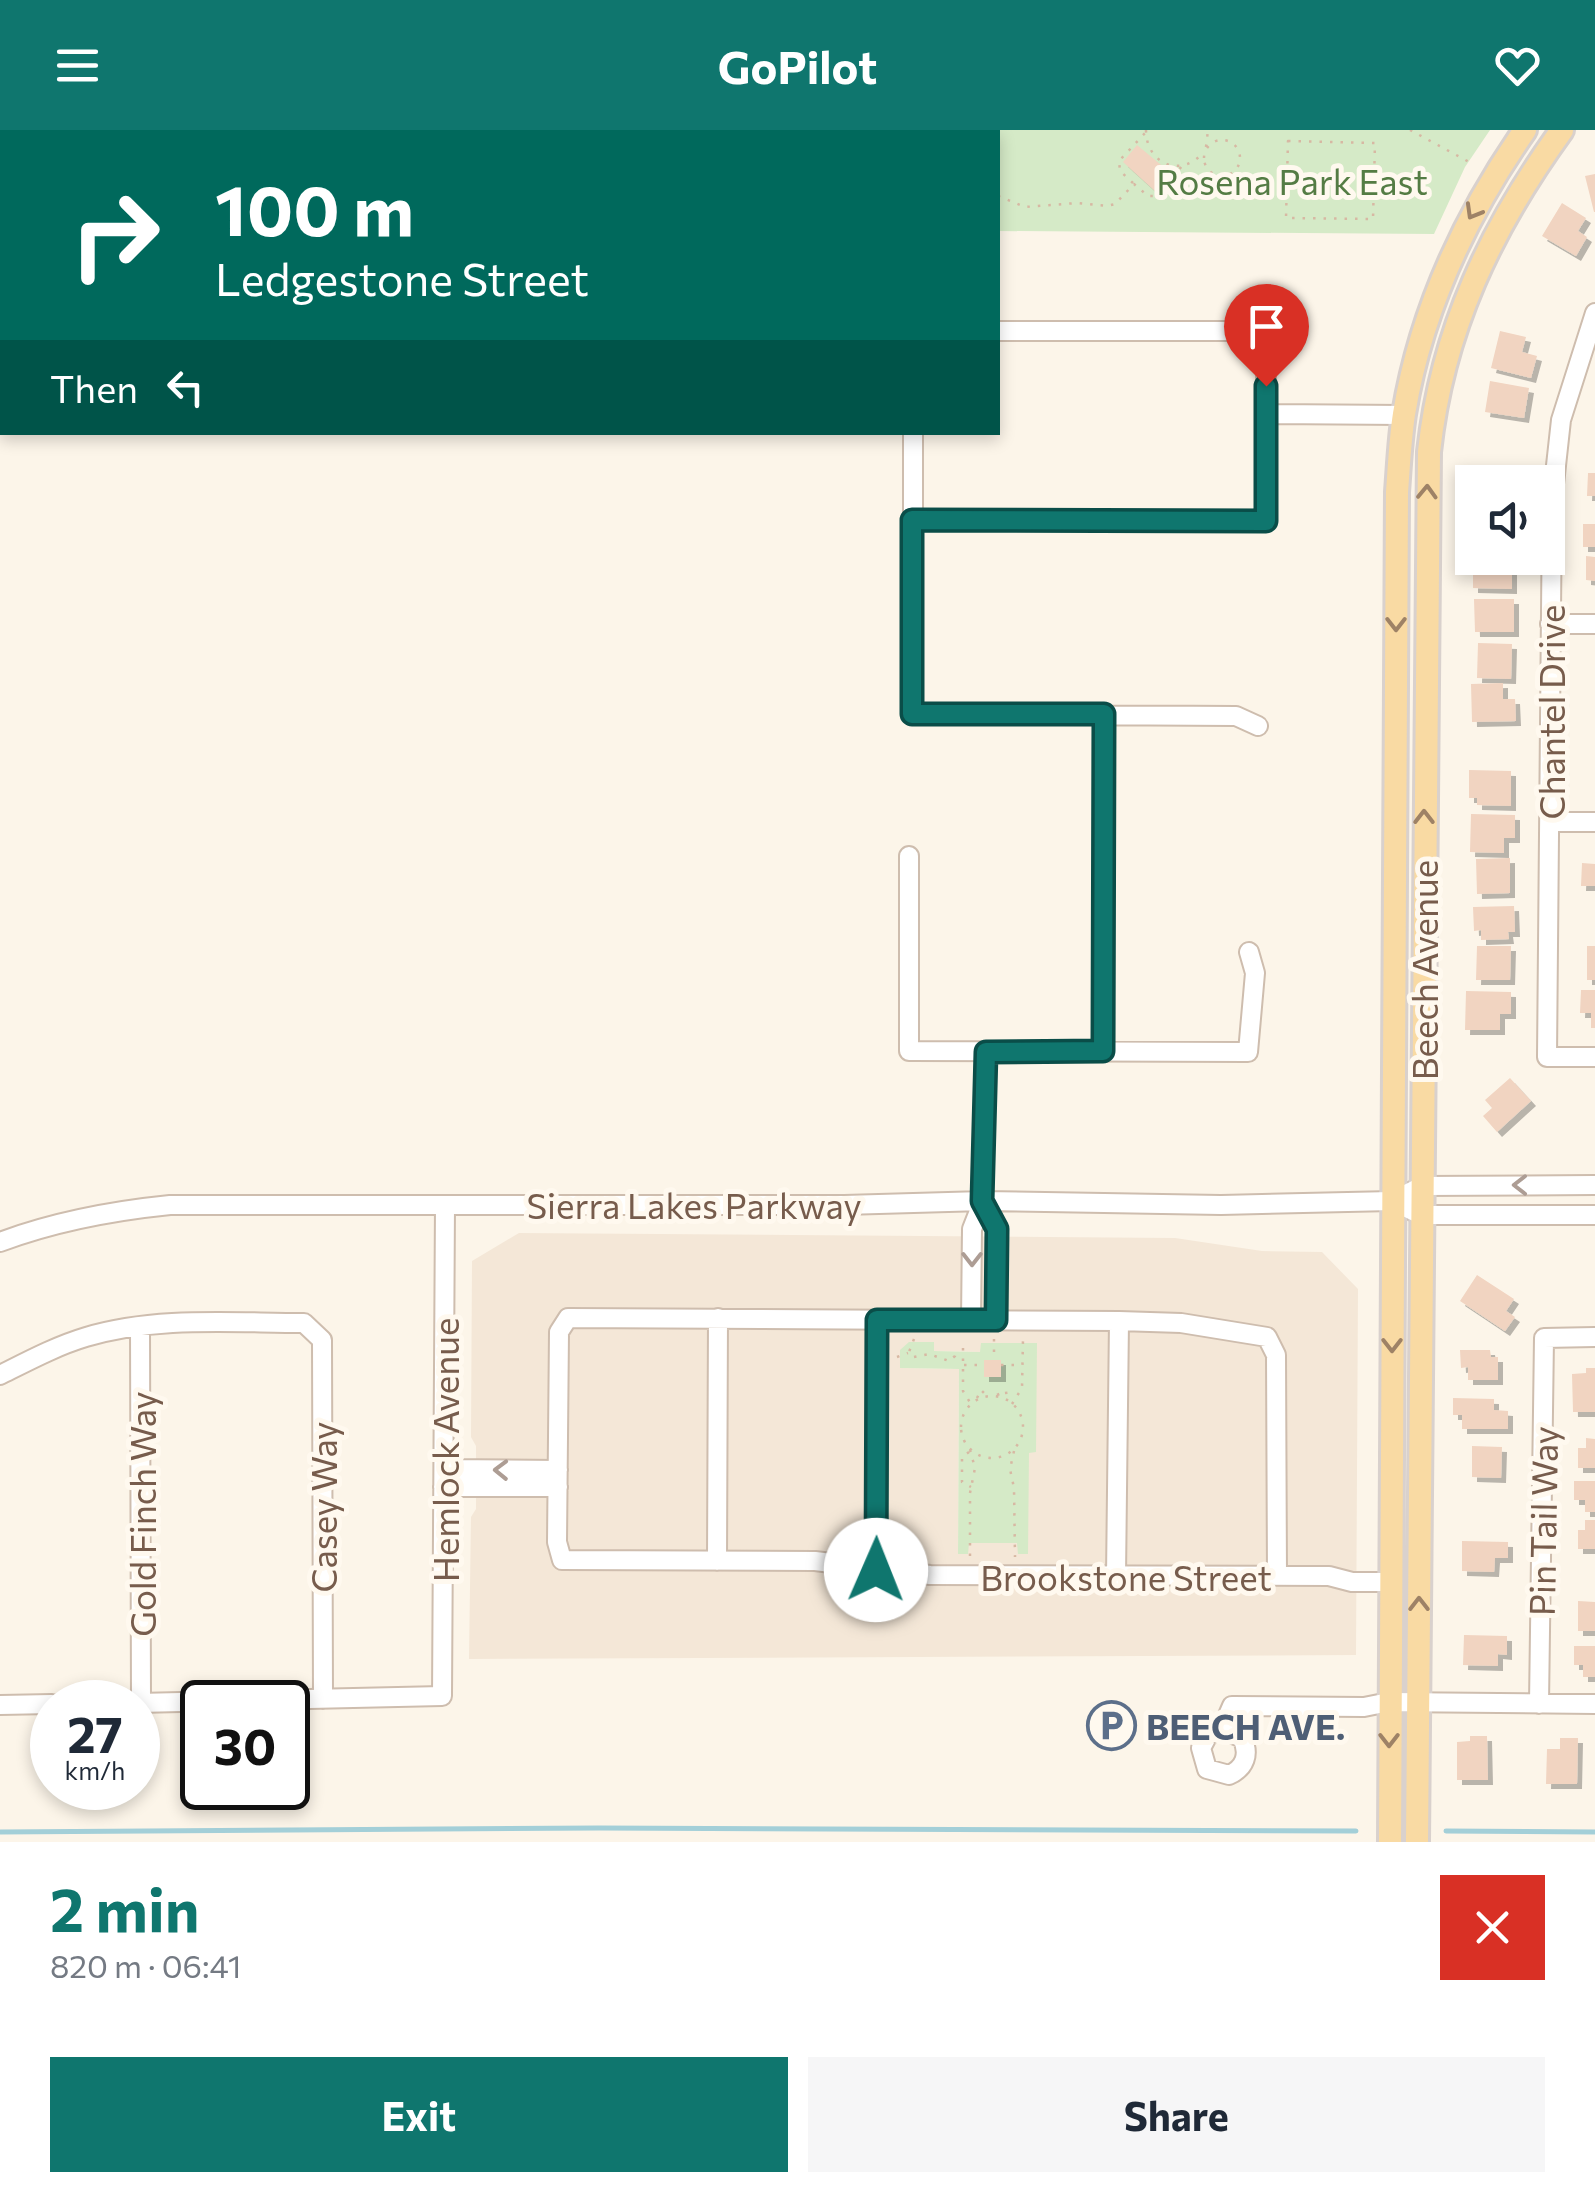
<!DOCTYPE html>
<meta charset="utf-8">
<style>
body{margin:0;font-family:Commissioner,sans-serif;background:#f6f6f7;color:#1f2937;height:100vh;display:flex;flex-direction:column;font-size:38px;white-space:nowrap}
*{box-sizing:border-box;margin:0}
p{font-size:32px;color:#747a83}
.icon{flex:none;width:55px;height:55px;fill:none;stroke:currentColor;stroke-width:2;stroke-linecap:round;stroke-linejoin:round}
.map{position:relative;height:1712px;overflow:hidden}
.details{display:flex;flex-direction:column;background:#fff;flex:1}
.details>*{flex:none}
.top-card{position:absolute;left:0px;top:0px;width:1000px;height:305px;box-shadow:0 5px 15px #0003;background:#00695c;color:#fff;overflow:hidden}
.tools{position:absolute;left:1455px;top:335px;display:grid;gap:20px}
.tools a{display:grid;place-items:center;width:110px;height:110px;border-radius:0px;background:#fff;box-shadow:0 5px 15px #0003;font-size:50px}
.speed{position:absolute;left:30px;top:1550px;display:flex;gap:20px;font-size:50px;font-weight:700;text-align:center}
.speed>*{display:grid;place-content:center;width:130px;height:130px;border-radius:50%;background:#fff;box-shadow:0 5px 15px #0003;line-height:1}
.speed small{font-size:25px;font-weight:400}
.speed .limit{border:5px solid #111;border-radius:15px;background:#fff;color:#111}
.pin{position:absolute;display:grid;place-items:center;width:85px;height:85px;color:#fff;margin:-102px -42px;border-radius:50% 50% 50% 0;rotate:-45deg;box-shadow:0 0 10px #0007}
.pin .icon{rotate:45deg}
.me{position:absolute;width:110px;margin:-55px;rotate:1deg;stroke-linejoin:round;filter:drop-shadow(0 0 8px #0008)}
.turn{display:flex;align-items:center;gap:35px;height:210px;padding:0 50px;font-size:45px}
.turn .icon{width:130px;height:130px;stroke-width:2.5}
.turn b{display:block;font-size:70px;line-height:85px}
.then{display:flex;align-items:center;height:95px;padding:0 50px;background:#0003;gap:20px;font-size:38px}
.round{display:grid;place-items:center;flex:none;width:105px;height:105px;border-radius:0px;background:#f6f6f7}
.overview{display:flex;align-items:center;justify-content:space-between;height:170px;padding:0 50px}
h1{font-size:60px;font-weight:700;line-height:75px;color:#0f766e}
.primary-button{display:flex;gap:20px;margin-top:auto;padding:20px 50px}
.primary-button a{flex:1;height:115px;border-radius:0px;background:#0f766e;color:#fff;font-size:40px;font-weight:700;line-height:115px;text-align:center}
.primary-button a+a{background:#f6f6f7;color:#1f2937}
header{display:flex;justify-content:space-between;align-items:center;height:130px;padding:0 50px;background:#0f766e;color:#fff;font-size:45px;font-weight:700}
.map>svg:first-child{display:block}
.residential{fill:#f4e7d7;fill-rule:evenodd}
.green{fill:#d5eac7}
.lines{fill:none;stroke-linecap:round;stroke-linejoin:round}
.stream{stroke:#a3cfd8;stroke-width:5}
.building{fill:#f1d4c1;filter:url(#shadow)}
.minor-casing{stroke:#cebdae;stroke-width:22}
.major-casing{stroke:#d9d1cd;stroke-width:28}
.path{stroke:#d7b8a3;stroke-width:2.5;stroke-dasharray:2.5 8;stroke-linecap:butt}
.minor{stroke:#fff;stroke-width:18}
.major{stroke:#f9daa3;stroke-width:22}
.oneway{stroke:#9e8266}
.oneway2{stroke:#ad9d94}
.route-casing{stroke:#0a4d48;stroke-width:25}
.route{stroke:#0f766e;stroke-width:18}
.labels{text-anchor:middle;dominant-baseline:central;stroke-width:10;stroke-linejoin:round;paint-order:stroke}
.park-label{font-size:35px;fill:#547c44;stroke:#fff9ef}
.street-label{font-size:35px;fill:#775c4c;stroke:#fff9ef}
.service-label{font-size:35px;font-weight:bold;fill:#4e5e75;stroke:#fff9ef;text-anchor:start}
</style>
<header><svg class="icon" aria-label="menu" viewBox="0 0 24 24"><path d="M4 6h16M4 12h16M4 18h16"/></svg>GoPilot<svg class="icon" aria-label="heart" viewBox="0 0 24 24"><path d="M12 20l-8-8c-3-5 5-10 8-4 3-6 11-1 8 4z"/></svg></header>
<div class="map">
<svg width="1595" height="1712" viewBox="0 0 1595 1712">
<defs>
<filter id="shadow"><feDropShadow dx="5" dy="5" stdDeviation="0" flood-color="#0004"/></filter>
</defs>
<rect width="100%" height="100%" fill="#fcf5e9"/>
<path class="residential" d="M519,1103L1175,1108L1262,1121L1322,1122L1358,1159L1356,1525L469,1529L471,1387L476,1379V1316L471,1307L472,1131ZM981,1213L1036,1322H1029L1018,1413L968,1412V1424H958L959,1239L901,1238L933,1221L981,1222Z"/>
<path class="green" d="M656,0H1490L1465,37L1434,104L998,101V2H654Z
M909,1212H934V1221L980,1222L981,1213H1037L1036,1322L1029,1323L1028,1424H1018L1017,1413H969L968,1424H958L959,1239L900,1238V1220Z"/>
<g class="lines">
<path class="stream" d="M1446,1701L1595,1702
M0,1702L599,1698L1356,1701"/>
</g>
<path class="building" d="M1137,15L1172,44L1156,62L1123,32Z
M1595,44V82H1594L1585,46Z
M1562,73L1586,88L1578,101L1587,107L1576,126L1542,106Z
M1500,201L1526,207L1522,222L1537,226L1531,248L1491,238Z
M1490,251L1529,258L1524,288L1485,282Z
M1588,343H1595V366H1587Z
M1583,394H1595V417H1583Z
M1586,426L1595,427V451L1586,450Z
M1473,428H1512V459L1473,458Z
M1474,469H1514V502H1475Z
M1478,513L1512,514L1511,549L1477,548Z
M1503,553V569H1515L1516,591L1472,592L1471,554Z
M1469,640L1511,641V676L1477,675V668H1469Z
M1471,684L1515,685V708H1504V723L1470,722Z
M1510,728V763L1477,764L1476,729Z
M1582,733L1595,734V756H1581Z
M1514,776L1515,802H1508L1509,809L1481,810V800L1474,801L1473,777Z
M1477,816H1511L1510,850H1476Z
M1587,816H1595V850H1587Z
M1581,860H1595V898H1591V883H1580Z
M1466,861L1511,862V884H1500V900H1465Z
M1510,948L1531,971L1497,1002L1483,986L1492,978L1485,970Z
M1477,1145L1514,1169L1506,1181L1515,1187L1505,1201L1460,1171Z
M1460,1220H1490L1491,1227H1498V1250H1468V1237L1461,1238Z
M984,1230H1001V1247H984Z
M1586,1238H1595V1282H1573L1572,1244L1586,1243Z
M1453,1268L1494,1269V1280L1508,1281V1299H1462V1285H1453Z
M1586,1308L1595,1309V1338H1578V1318H1586Z
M1472,1316L1502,1317L1501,1348L1472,1347Z
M1574,1351H1595V1382H1585V1370H1574Z
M1585,1390H1595V1419H1578V1400H1585Z
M1462,1411L1508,1412V1428H1495L1494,1442L1462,1441Z
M1578,1471L1595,1472V1501H1578Z
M1464,1505L1507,1506V1525L1498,1524V1536L1463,1535Z
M1574,1516H1595V1547H1583V1535H1574Z
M1470,1606H1487L1488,1650H1457V1612L1470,1611Z
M1560,1608H1578L1577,1654H1546L1547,1619H1560Z"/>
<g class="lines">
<defs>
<path id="minor" d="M1595,183L1561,290L1552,372L1547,927H1595
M1266,284L1404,285
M913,302V584L1236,586L1258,596
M912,390L1266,391V201H998
M1550,494H1595
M1550,692H1595
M909,726V921L1248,922L1255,843L1249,822
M1103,921L1104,585
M983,1071L997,1099L996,1190
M1392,1071L1421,1085H1595
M0,1112C56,1091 111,1081 170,1075H844L983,1071L1221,1075L1392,1071L1422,1056L1595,1055
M971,1190L972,1099L983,1071L985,922
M140,1196L141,1572
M0,1245C28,1231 56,1216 86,1207C156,1186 232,1193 304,1193L322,1210L323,1569
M444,1339L558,1340
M443,1357H558
M717,1431L718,1188
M876,1440L877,1190
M1116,1446L1119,1191
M1277,1446L1276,1225L1267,1207L1181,1193L1119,1191L568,1188L559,1202L557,1412L562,1430L815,1431L930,1445L1329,1446L1352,1452H1390
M138,1573L442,1566L445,1075
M1539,1574L1544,1208L1595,1207
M0,1575L52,1574
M1222,1599L1242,1608C1250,1624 1245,1638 1229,1645L1207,1639L1201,1618L1208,1605L1222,1599L1232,1576L1364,1577L1389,1572L1595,1574"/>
<path id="major" d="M1390,1712L1397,362C1399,336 1400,310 1404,284C1421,180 1465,86 1525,0
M1417,1712L1429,322C1442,200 1491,98 1562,0"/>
</defs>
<use href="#minor" class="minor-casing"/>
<use href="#major" class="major-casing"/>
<path class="path" d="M759,0L763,2
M1146,0C1146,33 1179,48 1202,24
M1410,0L1471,33
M648,2L650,0
M1204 28a18 18 0 1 1 36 0a18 18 0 1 1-36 0Z
M1288,11L1375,13L1373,89L1286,88Z
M1206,17L1208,0
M1133,53L1120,41L1119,31L1146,2
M998,66L1025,77L1077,73L1107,76L1115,74L1134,54L1148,66H1157L1182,36
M914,1209L909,1222L914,1227L929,1224L949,1231L955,1226V1218
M994,1209V1230
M963,1218V1261L971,1274
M897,1227L908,1223
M964,1235H984
M1001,1235H1021
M997,1265L1006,1261L1007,1270
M961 1297a31 31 0 1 1 62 0a31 31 0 1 1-62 0Z
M977,1268L981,1260L988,1267
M1012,1274L1022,1258L1023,1209
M1014,1321L1010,1339L1014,1358L1015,1427
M969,1322L962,1327V1352L971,1357
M970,1426V1363L975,1338L970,1320"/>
<use href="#minor" class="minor"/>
<use href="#major" class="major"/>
</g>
<defs><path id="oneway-chevron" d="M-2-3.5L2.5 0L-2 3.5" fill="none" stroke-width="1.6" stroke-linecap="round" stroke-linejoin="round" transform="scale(2.5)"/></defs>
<g class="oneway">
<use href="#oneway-chevron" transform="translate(1473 82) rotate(120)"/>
<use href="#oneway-chevron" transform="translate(1427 362) rotate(-88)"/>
<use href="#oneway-chevron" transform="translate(1396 494) rotate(90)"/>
<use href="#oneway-chevron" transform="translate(1424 687) rotate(-90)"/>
<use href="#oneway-chevron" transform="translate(1392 1215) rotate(90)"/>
<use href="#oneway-chevron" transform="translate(1419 1474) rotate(-90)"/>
<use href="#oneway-chevron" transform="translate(1389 1610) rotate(90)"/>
</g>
<g class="oneway2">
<use href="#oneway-chevron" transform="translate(1520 1055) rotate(180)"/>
<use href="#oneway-chevron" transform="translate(972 1129) rotate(90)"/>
<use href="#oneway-chevron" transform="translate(501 1340) rotate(-179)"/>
</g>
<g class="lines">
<defs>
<path id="route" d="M876,1440L877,1190H996L997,1099L982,1071L986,922L1103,921L1104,584H912V390L1266,391V256"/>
</defs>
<use href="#route" class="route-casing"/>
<use href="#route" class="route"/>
</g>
<defs>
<symbol id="parking-ring" viewBox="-11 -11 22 22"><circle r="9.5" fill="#fff9ef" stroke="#5c6f8a" stroke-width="1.5"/><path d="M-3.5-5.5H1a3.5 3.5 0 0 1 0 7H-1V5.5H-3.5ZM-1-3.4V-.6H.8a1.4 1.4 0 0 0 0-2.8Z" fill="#5c6f8a"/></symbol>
</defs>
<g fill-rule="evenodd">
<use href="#parking-ring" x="1084" y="1568" width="55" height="55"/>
</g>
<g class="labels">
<g class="park-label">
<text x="1292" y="50">Rosena Park East</text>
</g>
<g class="street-label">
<text transform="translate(1550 582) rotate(-90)">Chantel Drive</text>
<text transform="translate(1423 840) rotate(-90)">Beech Avenue</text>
<text x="694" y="1074">Sierra Lakes Parkway</text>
<text transform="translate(444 1320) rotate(-90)">Hemlock Avenue</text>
<text transform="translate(322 1377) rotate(-90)">Casey Way</text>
<text transform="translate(141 1384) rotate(-90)">Gold Finch Way</text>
<text transform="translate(1542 1391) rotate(-89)">Pin Tail Way</text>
<text x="1126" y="1446">Brookstone Street</text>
</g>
<g class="service-label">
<text x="1146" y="1595">BEECH AVE.</text>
</g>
</g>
</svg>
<div class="tools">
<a><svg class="icon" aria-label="sound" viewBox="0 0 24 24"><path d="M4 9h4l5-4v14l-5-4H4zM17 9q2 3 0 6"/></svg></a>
</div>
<div class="speed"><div>27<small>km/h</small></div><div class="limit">30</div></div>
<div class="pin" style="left:1266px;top:256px;background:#d93025"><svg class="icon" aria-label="arrive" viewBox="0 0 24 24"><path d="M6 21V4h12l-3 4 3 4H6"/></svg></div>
<svg class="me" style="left:876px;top:1440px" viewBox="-20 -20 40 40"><circle r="19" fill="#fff"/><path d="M0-13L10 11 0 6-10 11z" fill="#0f766e"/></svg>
<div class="top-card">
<div class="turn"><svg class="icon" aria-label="right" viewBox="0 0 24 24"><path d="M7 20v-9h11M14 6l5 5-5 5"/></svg><div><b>100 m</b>Ledgestone Street</div></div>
<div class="then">Then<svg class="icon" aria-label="left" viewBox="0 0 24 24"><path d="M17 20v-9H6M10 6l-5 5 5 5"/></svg></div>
</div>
</div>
<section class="details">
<div class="overview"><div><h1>2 min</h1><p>820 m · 06:41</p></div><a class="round" style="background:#d93025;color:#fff"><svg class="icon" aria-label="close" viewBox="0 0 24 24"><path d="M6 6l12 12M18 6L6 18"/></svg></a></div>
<div class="primary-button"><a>Exit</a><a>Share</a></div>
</section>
